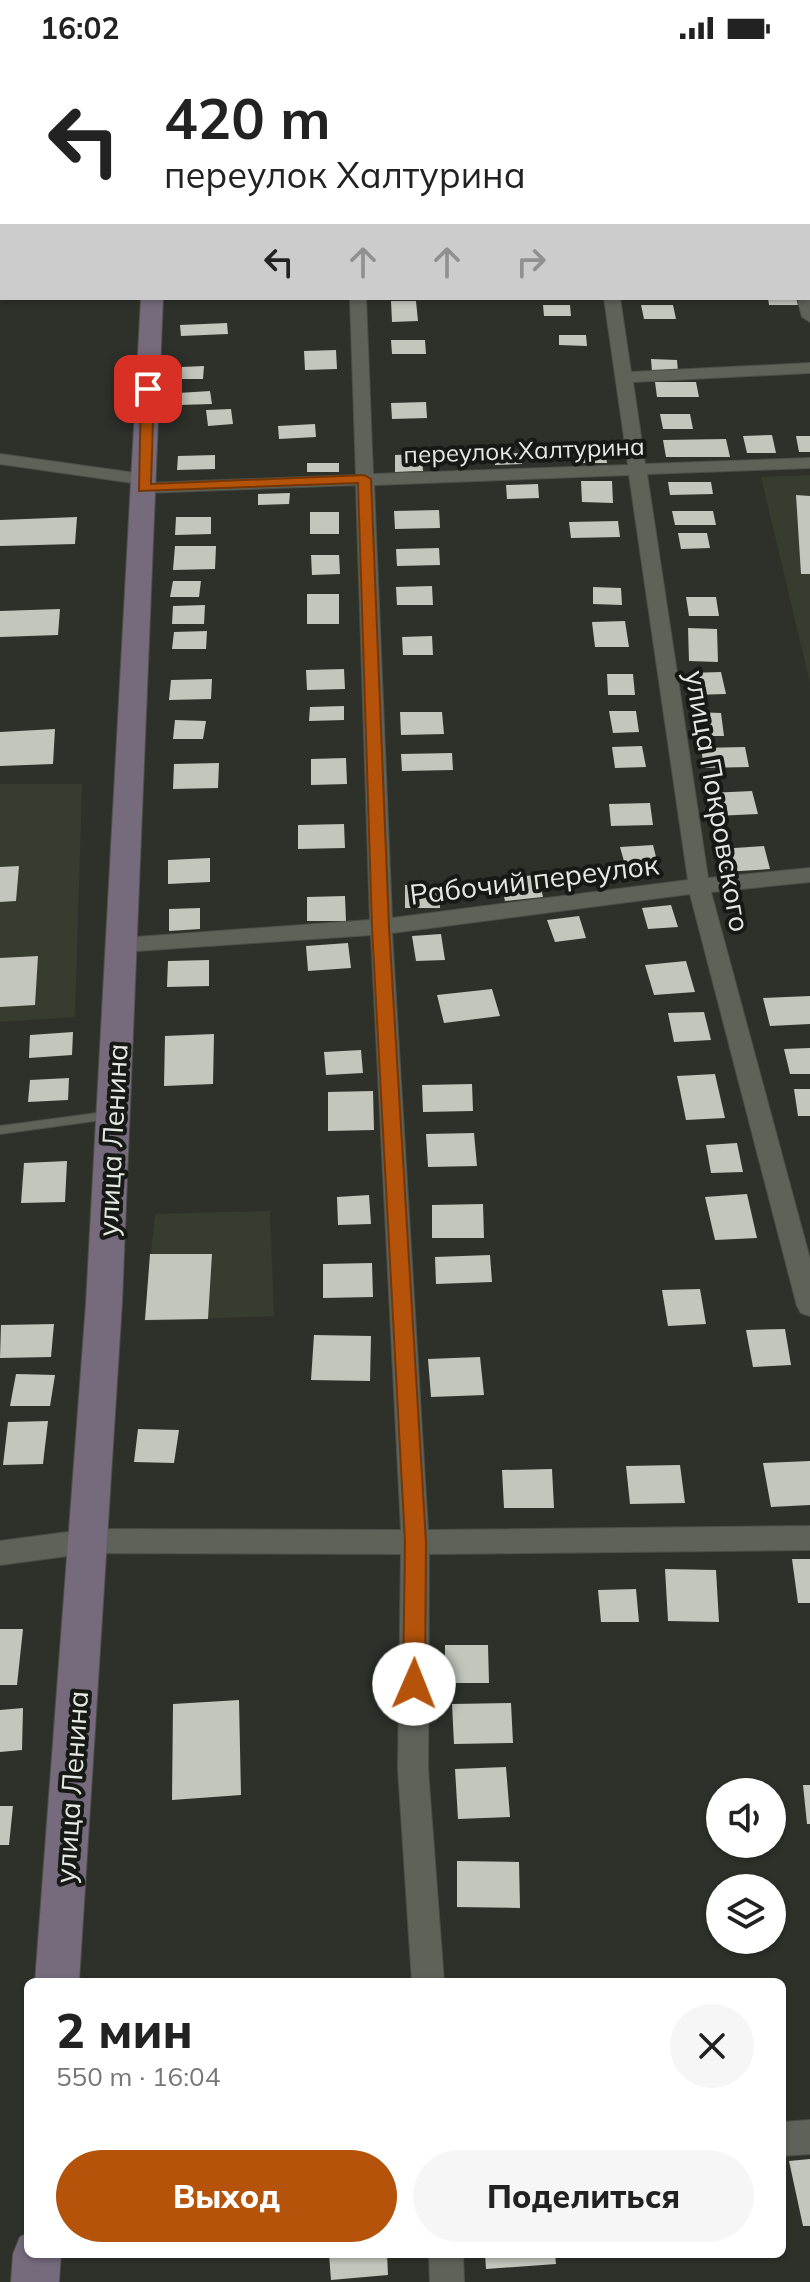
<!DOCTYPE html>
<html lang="ru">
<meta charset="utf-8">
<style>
body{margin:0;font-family:Mulish,sans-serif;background:#f6f6f6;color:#222;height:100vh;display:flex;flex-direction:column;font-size:30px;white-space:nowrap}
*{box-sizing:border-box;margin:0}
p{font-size:26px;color:#767676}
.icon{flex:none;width:44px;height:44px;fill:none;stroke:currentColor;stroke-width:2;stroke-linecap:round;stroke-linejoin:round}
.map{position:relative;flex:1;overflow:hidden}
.drawer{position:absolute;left:24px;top:1922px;width:762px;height:280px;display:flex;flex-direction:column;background:#fff;border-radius:12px;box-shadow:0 2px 6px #0004}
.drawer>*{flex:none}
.guide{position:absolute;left:0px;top:0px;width:810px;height:244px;box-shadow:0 2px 6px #0004;background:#fff;color:#222;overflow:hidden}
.fabs{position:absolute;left:706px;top:1722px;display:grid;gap:16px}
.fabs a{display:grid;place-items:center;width:80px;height:80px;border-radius:50%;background:#fff;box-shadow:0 2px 6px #0004;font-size:40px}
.pin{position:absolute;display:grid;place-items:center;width:68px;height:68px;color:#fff;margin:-34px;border-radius:16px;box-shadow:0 4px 12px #0006}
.me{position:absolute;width:88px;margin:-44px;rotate:1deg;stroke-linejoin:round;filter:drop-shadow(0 0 6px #0008)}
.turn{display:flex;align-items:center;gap:28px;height:168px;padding:0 32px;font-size:36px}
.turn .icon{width:104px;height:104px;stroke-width:2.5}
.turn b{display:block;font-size:56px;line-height:68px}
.lanes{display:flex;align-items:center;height:76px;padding:0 32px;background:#0003;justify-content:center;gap:40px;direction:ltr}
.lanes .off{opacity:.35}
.round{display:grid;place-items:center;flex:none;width:84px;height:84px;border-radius:42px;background:#f6f6f6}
.overview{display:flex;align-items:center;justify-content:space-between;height:136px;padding:0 32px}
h1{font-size:48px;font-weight:800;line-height:60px}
.button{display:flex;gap:16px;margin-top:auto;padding:16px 32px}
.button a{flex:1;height:92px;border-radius:48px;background:#b45309;color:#fff;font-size:32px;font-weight:800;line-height:92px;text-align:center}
.button a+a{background:#f6f6f6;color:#222}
.status{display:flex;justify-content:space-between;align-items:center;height:56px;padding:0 40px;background:#fff;direction:ltr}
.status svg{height:22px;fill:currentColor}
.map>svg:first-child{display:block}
.built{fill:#363c2e}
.building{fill:#c2c6bc}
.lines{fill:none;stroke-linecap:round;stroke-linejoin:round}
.service-casing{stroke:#4c4f48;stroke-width:2}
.minor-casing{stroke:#4c4f48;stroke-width:2}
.secondary-casing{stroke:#4c4f48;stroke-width:2}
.service{fill:#5e6259;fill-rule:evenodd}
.minor{fill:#5e6259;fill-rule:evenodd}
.secondary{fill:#756b7d;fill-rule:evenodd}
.rail{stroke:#c0c3bd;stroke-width:4;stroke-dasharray:6 6;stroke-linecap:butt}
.route{fill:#b45309;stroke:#753606;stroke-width:2}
.labels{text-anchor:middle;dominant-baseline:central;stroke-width:8;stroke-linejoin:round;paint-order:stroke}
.far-street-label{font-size:24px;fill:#e6e8e3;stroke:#171915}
.street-label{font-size:28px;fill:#e6e8e3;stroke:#171915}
</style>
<div class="status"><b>16:02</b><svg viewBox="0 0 49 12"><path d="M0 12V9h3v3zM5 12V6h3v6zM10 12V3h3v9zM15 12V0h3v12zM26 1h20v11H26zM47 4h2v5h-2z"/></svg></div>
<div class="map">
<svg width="810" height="2226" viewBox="0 0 810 2226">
<rect width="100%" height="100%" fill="#2e312a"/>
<path class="built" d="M810,419V627L761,421Z
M0,728H82L75,961L0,966Z
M270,1155L274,1260L144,1265L155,1158Z"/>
<path class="building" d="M768,242H797L799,249H769Z
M391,245H416L418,265L392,266Z
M543,249H570L571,260H544Z
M641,249H673L676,263H644Z
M227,267L228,278L181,280L180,269Z
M559,279H586L587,290L559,289Z
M391,284H425L426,298H392Z
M336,294L337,313L305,314L304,295Z
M651,303L677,304L678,316H652Z
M204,310L203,323H181L182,311Z
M655,326H696L699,341H657Z
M210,335L212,348L179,349L178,337Z
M426,346L427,362L392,363L391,347Z
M231,353L233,368L208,370L206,354Z
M660,358H690L693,373H663Z
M315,368L316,381L279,383L278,370Z
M772,379L776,397H747L743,380Z
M796,380H810V396H799Z
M726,383L730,401H666L663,384Z
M576,392H605L607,407H578Z
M521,397L522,408L495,409L494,398Z
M422,398L423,415L395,416V399Z
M215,399V413L177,414L178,400Z
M307,407H339V416H307Z
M581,425H612L613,447L582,446Z
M668,426H711L713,438L670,439Z
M538,428L539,442L507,443L506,429Z
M290,437L289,448L258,449V438Z
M796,439L810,440V518H801Z
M439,454L440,472L395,473L394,455Z
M672,455H713L716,469H675Z
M310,456H339V478H310Z
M77,461L75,488L0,490V464Z
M176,461H211V478L175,479Z
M618,465L620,481L571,482L569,466Z
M678,477H707L710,492L681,493Z
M175,490H216L215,513L173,514Z
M439,492L440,509L397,510L396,493Z
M311,499H339L340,518L312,519Z
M173,525H201L199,541H170Z
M432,530L433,549H397L396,531Z
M593,531L621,532L622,549L593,548Z
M307,538H339V568H307Z
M686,541H716L719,560H689Z
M205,549L204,568H172L173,550Z
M60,553L58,579L0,581V555Z
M625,565L629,591H595L592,566Z
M688,572L717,573L718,606L689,605Z
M207,575L206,593H172L174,576Z
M432,580L433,599H403L402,581Z
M344,613L345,633L307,634L306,614Z
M721,616L726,638L693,639L689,617Z
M607,618H633L635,639H608Z
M212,623L211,643L169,644L171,624Z
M344,650V664L309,665L310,651Z
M609,655H636L639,676L613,677Z
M400,656H442L444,678L401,679Z
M694,656L721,657L724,680H697Z
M175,664L206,665L203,683H173Z
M55,673L53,708L0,710V676Z
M642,690L646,711L615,712L612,691Z
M745,691L749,711L704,712L701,692Z
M452,697L453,714L402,715L401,698Z
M346,702L347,728L311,729V703Z
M219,707L218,732L173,733L174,708Z
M752,735L758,758L715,760L709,737Z
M650,747L653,769L611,770L609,748Z
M344,768L345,792L298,793V769Z
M653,789L659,813L627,816L620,791Z
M764,790L770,813L725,816L720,793Z
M210,802V826L168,828V804Z
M19,810L16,845L0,846V811Z
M538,819L543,841L505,845L500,822Z
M405,829H439L440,852H405Z
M345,840L346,865H307V841Z
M671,849L678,871L648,873L642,852Z
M200,852V873L169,875V853Z
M579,860L586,882L555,886L547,864Z
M441,878L445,904L416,905L412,880Z
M348,887L351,912L308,915L306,890Z
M38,900L35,949L0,951V902Z
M209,904V930L167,931L168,905Z
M686,905L695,936L654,939L645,909Z
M492,933L500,960L444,967L437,939Z
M810,940V968L770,970L763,942Z
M704,956L711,984L674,986L668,957Z
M73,976L72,999L29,1002L30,979Z
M214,978L213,1028L164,1030L165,980Z
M810,992V1018H790L784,993Z
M361,994L363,1017L326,1019L324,996Z
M715,1018L725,1062L686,1064L677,1020Z
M69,1022L68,1044L28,1046L30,1024Z
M472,1028L473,1055L423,1056L422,1029Z
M794,1033H810V1060H798Z
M373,1035L374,1074L328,1075V1036Z
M474,1077L477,1110L428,1111L426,1078Z
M737,1087L743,1116L711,1117L706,1089Z
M67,1105L65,1146L21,1147L24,1107Z
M747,1138L757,1182L715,1184L705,1141Z
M369,1139L371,1168L338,1169L337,1141Z
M483,1148L484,1182H432V1149Z
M150,1198H212L208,1263L145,1264Z
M490,1199L492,1226L436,1228L435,1201Z
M372,1207L373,1241L323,1242V1208Z
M700,1233L706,1268L668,1270L662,1234Z
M54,1268L51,1301L0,1302L1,1269Z
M785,1273L791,1309L753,1311L746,1274Z
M314,1279L371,1280L370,1325L311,1324Z
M480,1301L484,1339L431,1341L428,1303Z
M16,1318L55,1319L50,1350H10Z
M48,1365L43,1408L3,1409L8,1366Z
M138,1373L179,1374L174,1407L134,1406Z
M810,1405V1449L771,1451L763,1407Z
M680,1409L685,1447L630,1448L626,1410Z
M552,1413L554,1452H504L502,1414Z
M792,1503H810V1547H798Z
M665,1513L716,1514L719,1566L668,1565Z
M636,1533L639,1566H601L598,1534Z
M0,1573H23L17,1629H0Z
M445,1589H488L489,1627H445Z
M239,1644L241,1739L172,1744L173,1648Z
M511,1647L513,1687L454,1688L452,1648Z
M23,1652L22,1694L0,1696V1654Z
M506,1711L510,1761L458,1763L455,1713Z
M803,1729H810V1768H807Z
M0,1750H13L9,1789H0Z
M457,1805L519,1806L520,1852L457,1851Z
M810,2103V2170H803L789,2105Z
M329,2198H387L388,2219L331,2224Z
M485,2198H555L556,2208L486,2213Z"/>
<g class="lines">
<defs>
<path id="service" d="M112,1055L118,1059L116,1062L0,1078V1070Z"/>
<path id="minor" d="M741,0H755L756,2H742Z
M808,238L810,239V266L802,261L797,242H808Z
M350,242H366L373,418L628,409L604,242H620L631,316L810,307V317L633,326L645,408L810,402V412L647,418L708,822L810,812V826L711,836L810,1203V1260L801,1257L797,1250L690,838L392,877L428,1474L810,1470V1494L429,1498L428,1713L444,1926H412L398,1713L401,1498L90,1497L0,1509V1485L90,1473L401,1474L371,879L122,896L114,894L111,889L114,884L122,882L370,864L356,429L144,437L135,432L140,428L0,408V398L143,418L149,419L152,423L149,427L356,419ZM629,419L688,824L392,862L374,429Z
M810,2064V2098L782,2100V2066Z
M429,2198H463L464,2226H430Z"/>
<path id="secondary" d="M220,0H240L218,2Z
M141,242H163L122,1247L79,1926H35L86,1247Z
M28,2177V2198H61L59,2226H11L13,2198L20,2181Z"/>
</defs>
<use href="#service" class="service-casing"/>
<use href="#minor" class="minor-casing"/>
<use href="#secondary" class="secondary-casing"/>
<use href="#service" class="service"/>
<use href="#minor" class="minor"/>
<use href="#secondary" class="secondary"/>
<path class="rail" d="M147,2L154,0"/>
</g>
<path class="route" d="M148,329L154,333L151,428L364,419L371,423L389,871L426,1486L425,1628L421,1635L414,1638L406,1635L403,1628L405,1486L372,871L358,427L139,435L141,333Z"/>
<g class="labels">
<g class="far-street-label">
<text transform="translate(524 394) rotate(-2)">переулок Халтурина</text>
</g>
<g class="street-label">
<text transform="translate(718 745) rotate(80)">улица Покровского</text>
<text transform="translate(534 823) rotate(-7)">Рабочий переулок</text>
<text transform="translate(112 1084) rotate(-87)">улица Ленина</text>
<text transform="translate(71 1731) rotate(-86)">улица Ленина</text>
</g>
</g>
</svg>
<div class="fabs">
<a><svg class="icon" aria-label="sound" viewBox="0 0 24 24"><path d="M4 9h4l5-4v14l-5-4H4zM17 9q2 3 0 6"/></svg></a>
<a><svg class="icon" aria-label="layers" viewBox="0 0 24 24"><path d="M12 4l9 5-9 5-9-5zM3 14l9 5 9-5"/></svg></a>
</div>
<div class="pin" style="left:148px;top:333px;background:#d93025"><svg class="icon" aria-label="arrive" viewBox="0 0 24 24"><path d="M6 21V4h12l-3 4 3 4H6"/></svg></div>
<svg class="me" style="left:414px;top:1628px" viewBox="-20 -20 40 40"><circle r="19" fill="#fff"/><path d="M0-13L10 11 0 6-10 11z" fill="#b45309"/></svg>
<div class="guide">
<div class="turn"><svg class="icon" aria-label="left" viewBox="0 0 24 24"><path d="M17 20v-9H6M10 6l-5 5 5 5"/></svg><div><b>420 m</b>переулок Халтурина</div></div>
<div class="lanes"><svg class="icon" aria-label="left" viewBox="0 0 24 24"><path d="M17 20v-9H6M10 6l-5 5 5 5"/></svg><svg class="icon off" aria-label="ahead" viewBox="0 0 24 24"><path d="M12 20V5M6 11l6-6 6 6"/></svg><svg class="icon off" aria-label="ahead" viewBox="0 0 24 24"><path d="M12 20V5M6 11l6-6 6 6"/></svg><svg class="icon off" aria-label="right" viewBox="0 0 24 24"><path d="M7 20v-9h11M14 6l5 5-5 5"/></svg></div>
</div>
<section class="drawer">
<div class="overview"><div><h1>2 мин</h1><p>550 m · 16:04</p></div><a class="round"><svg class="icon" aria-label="close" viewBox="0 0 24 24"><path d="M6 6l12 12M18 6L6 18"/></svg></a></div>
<div class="button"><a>Выход</a><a>Поделиться</a></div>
</section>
</div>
